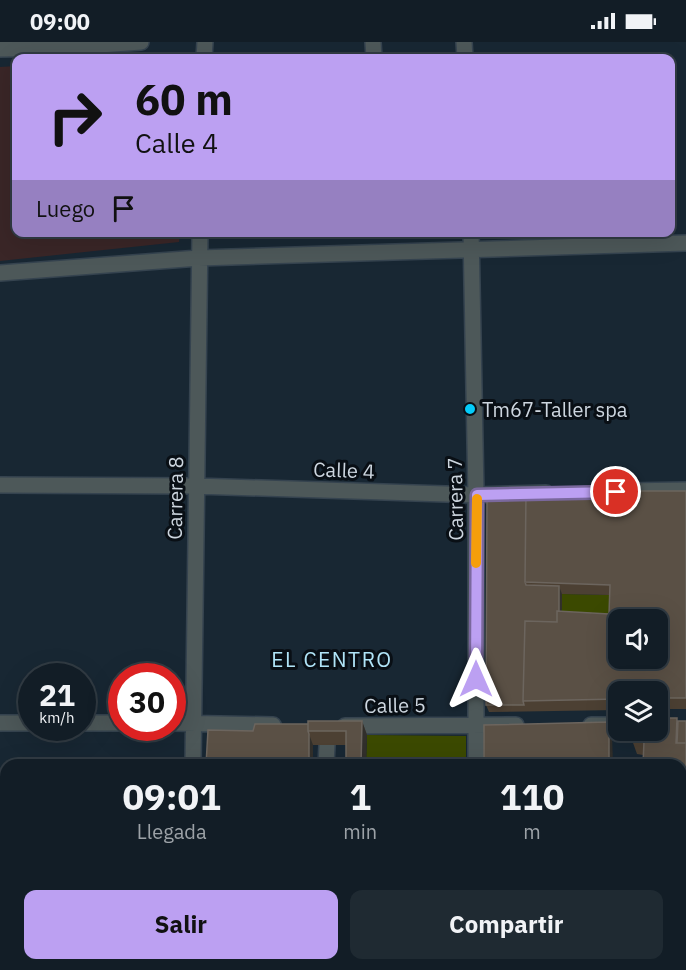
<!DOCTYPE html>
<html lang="es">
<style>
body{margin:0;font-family:"IBM Plex Sans",sans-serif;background:#1f2a32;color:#f1f3f6;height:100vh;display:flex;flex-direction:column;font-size:22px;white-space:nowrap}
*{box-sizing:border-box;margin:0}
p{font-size:20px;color:#9ca2a7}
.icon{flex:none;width:33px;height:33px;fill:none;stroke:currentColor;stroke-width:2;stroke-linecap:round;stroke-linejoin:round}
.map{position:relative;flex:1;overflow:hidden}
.drawer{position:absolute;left:0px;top:717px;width:687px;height:212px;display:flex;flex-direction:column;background:#121d26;border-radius:18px 18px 0 0;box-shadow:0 6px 24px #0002,0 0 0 2px #313b43}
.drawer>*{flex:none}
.guide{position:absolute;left:12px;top:12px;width:663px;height:183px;border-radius:12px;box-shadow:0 6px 24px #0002,0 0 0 2px #313b43;background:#bca0f2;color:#111;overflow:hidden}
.tools{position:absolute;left:608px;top:567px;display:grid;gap:12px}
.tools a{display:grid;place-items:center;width:60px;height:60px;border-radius:12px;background:#121d26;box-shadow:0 6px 24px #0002,0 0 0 2px #313b43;font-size:30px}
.speed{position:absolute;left:18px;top:621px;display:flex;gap:12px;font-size:30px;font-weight:700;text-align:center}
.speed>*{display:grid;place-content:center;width:78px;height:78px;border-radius:50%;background:#121d26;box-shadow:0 6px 24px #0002,0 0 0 2px #313b43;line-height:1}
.speed small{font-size:15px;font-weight:400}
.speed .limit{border:9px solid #d22;background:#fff;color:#111}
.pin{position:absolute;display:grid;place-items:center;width:51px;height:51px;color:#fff;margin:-26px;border:3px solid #fff;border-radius:50%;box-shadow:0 2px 6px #0007}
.me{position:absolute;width:66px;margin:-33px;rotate:0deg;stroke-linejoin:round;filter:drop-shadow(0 0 4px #0008)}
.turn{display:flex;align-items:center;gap:21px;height:126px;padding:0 24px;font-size:27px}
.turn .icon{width:78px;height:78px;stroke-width:2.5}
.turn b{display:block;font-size:42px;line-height:51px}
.then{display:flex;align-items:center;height:57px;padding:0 24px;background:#0003;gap:12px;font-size:22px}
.eta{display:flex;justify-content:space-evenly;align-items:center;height:102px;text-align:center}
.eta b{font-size:36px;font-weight:700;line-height:42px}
.button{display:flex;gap:12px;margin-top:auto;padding:12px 24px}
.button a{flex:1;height:69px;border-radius:12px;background:#bca0f2;color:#111;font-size:24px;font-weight:700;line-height:69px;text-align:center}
.button a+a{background:#1f2a32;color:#f1f3f6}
.status{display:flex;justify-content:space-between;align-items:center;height:42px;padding:0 30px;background:#121d26;direction:ltr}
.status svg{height:16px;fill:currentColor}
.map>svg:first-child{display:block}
.education{fill:#3a2627}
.green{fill:#3b4900}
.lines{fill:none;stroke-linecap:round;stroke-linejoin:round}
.minor-casing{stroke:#35434f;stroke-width:18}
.minor{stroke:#4d5859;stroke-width:15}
.wall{fill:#4c4033;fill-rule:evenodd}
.shaded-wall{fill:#312f2b}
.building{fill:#5a5045;stroke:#6c655e;stroke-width:1.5;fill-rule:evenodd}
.route-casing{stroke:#7a689d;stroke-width:15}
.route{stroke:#bca0f2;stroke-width:10}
.slow{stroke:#f59e0b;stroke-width:10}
.poi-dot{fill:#04cbf9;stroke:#090f15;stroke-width:2}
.labels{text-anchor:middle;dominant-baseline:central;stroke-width:6;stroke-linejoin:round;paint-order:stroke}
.poi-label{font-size:20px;fill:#cdd6df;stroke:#090f15;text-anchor:start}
.street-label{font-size:20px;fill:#cdd6df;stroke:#090f15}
.neighbourhood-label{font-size:21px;letter-spacing:1.5px;fill:#b0e4f7;stroke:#090f15}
</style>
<div class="status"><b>09:00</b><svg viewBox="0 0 49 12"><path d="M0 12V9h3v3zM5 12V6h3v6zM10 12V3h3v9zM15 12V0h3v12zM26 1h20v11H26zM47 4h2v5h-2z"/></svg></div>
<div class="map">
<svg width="686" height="928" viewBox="0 0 686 928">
<rect width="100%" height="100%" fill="#182733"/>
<path class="education" d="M16,24V190L180,191L179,200L0,219V25Z"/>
<path class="green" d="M562,552L614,553L613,582L561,580Z
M367,693L466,694V723H366Z"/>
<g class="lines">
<defs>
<path id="minor" d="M373,0L374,16
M464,0L465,16
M0,7L59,6L141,0
M204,16L205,0
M471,190L476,453V723
M0,231L199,216L686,201
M0,443L196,444L476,453L546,451
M627,449L686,448
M0,681H32
M82,681H122
M172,681L273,683
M591,683H618
M345,684L516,683
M193,723L200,190
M326,723L327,703
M0,895H6
M475,922V928
M190,928V922"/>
</defs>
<use href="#minor" class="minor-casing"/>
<use href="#minor" class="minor"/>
</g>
<path class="wall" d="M686,449V667H657V650H618V668L489,670L486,663L487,454ZM562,552L610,553L609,572L561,570Z
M362,679L367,693L346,703H313V723L253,689Z
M678,679H686V844L681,843V723L643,713L637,712L632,698Z"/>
<path class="shaded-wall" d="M559,544L562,552L561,591L559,583Z
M362,679L367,693L366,723H361Z
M609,680L612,691L613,723H609Z
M309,692L313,703V723H309Z
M172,922H175V928H172Z
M394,922H398V928H394Z"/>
<path class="building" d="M526,449H686V656H657V650H618V657L523,659L525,579L557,580V569L609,572L610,543L525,540ZM618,578H657V616H618Z
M526,453L525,540L526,543L559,544V569H557V580L525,579L523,659L524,663H486L487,454Z
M657,676H677L676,701H686V793H681V723H643L644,699L632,698V688H657Z
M308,679H362L361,723H346V689H308Z
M678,679H686V701H677Z
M609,680V723H484V683Z
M255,682H308V689L309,692V723H206L208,688L253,689Z
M681,796H686V833H681Z
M0,897H6V922H35V928H0Z
M36,922H118L117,928H36Z
M119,922H172V928H119Z
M199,922H259V928H199Z
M260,922H326V928H260Z
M327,922H348L347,928H327Z
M348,922H394V928H347Z"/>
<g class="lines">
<defs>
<path id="route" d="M476,637L477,453L616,450"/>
</defs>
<use href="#route" class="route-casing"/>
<use href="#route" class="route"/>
<path class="slow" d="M476,521L477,457"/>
</g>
<circle class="poi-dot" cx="470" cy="367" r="6"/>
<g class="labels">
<g class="poi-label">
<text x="482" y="367">Tm67-Taller spa</text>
</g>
<g class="street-label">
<text transform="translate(344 428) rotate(2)">Calle 4</text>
<text transform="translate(175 456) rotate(-89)">Carrera 8</text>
<text transform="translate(455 457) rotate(-91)">Carrera 7</text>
<text transform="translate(395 663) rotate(-1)">Calle 5</text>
</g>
<g class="neighbourhood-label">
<text x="332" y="617">EL CENTRO</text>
</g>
</g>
</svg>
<div class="tools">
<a><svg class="icon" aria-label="sound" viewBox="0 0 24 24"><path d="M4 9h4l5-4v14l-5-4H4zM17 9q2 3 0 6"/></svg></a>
<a><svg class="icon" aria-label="layers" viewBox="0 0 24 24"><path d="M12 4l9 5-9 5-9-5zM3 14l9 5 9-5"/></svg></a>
</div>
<div class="speed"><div>21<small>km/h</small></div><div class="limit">30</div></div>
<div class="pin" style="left:616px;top:450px;background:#d93025"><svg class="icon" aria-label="arrive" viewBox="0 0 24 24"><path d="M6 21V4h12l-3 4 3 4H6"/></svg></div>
<svg class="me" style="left:476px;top:637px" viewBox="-20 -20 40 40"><path d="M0-17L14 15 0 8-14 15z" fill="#bca0f2" stroke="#fff" stroke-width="4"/></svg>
<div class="guide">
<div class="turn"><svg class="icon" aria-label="right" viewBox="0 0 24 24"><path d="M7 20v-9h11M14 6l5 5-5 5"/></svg><div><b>60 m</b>Calle 4</div></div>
<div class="then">Luego<svg class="icon" aria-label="arrive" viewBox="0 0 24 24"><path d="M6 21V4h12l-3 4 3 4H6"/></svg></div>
</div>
<section class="drawer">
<div class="eta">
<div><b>09:01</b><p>Llegada</p></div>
<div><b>1</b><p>min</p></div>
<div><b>110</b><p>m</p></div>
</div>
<div class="button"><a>Salir</a><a>Compartir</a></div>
</section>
</div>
